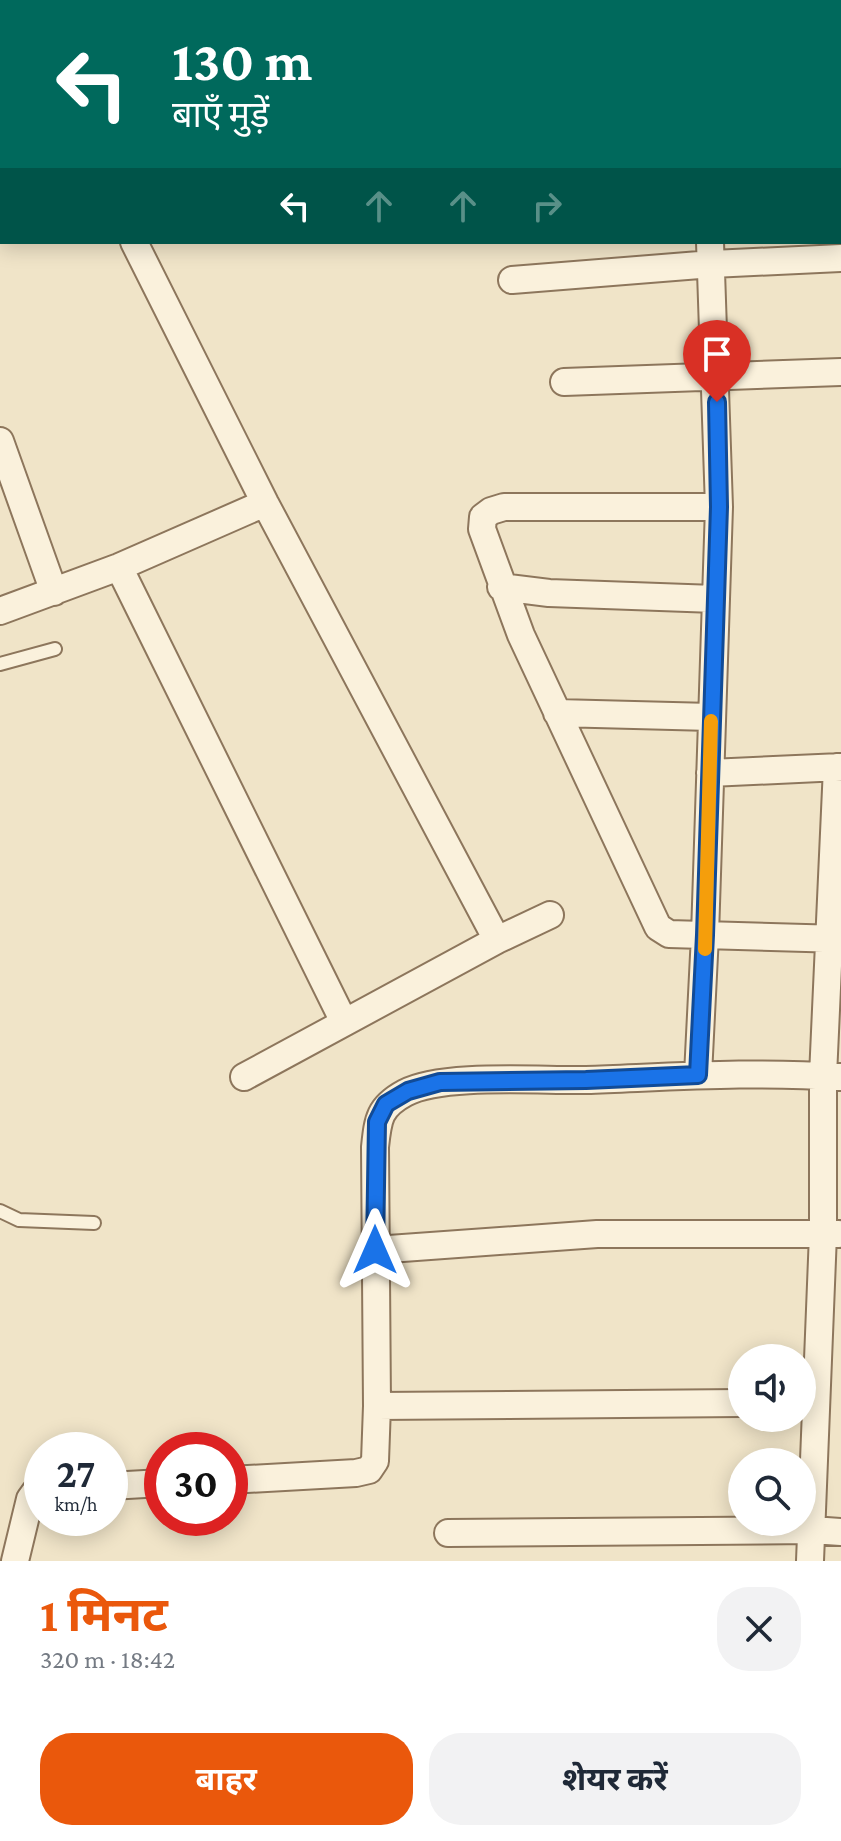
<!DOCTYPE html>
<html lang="hi">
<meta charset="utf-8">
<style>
body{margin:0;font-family:"Crimson Pro","Noto Sans Devanagari",serif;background:#f2f2f3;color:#1f2937;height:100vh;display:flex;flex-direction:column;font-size:30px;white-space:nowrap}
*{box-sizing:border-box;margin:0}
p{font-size:26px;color:#747a83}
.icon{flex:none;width:44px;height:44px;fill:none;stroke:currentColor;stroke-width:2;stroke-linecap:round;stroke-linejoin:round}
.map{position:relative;height:1561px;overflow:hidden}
.sheet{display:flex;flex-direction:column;background:#fff;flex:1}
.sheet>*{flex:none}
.top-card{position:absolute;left:0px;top:0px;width:842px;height:244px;box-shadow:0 4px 20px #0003;background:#00695c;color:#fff;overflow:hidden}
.controls{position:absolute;left:728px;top:1344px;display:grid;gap:16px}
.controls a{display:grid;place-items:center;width:88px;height:88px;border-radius:50%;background:#fff;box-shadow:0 4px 20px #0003;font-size:40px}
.speed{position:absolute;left:24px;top:1432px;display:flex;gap:16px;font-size:40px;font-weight:700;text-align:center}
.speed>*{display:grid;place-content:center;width:104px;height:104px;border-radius:50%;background:#fff;box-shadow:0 4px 20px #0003;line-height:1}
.speed small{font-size:20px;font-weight:400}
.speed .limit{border:12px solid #d22;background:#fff;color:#111}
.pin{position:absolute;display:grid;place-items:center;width:68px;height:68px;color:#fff;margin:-82px -34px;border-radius:50% 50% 50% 0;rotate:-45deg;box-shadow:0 0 8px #0007}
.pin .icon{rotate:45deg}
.me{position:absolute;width:88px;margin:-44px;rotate:0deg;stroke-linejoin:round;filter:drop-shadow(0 0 6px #0008)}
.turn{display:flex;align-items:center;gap:28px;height:168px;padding:0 40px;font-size:36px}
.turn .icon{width:104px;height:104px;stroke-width:2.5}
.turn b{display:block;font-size:56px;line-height:68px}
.lanes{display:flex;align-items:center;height:76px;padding:0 40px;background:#0003;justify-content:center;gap:40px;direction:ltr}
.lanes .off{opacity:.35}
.round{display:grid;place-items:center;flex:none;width:84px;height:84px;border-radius:32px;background:#f2f2f3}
.summary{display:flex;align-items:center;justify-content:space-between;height:136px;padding:0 40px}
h1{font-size:48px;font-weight:700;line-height:60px;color:#ea580c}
.action{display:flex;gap:16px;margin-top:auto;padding:16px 40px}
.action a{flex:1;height:92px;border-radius:32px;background:#ea580c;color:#fff;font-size:32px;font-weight:700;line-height:92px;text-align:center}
.action a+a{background:#f2f2f3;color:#1f2937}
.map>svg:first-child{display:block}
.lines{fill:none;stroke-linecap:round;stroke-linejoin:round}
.service-casing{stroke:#8d765c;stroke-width:16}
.minor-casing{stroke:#8d765c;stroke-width:30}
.service{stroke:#faf1dc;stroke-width:12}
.minor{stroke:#faf1dc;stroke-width:26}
.route-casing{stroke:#114b97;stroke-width:20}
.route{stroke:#1a73e8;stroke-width:14}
.slow{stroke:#f59e0b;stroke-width:14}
</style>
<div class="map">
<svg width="841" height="1561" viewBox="0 0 841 1561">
<rect width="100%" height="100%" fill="#f0e4c8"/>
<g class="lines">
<defs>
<path id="service" d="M0,664L55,649
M0,1211L19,1220L94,1223"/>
<path id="minor" d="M44,0L45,2
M840,9H841
M840,138H841
M0,156L2,155
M134,242L265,503L497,940
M512,280L712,264L841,258
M564,382L841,372
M0,441L54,592
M719,507H504L491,511L483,517L482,529L521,635L658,927L669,934L841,939
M119,567L344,1022
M501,587L549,593L715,599
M0,611L119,567L265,503
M557,713L711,717
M710,773L841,767
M698,1075L705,935L719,507L710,242
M244,1077L497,940L550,915
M375,1250L597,1234H839
M377,1406L742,1403
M230,1480L356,1473L369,1470L375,1461L377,1406L375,1147C378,1119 379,1107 405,1093C442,1073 541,1081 586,1080C671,1077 756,1071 841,1077
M110,1486L162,1483
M448,1533L812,1530L841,1532
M15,1561L30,1499L35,1492L42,1490
M810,1561L823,1234V1076L837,767"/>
</defs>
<use href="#service" class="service-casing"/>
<use href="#minor" class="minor-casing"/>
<use href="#service" class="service"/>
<use href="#minor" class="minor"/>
</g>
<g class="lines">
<defs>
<path id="route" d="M375,1250L377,1122L386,1104L408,1091L440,1082L586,1080L698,1075L705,935L719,507L717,402"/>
</defs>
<use href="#route" class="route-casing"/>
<use href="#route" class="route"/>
<path class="slow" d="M705,949L711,721"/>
</g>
</svg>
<div class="controls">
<a><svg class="icon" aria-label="sound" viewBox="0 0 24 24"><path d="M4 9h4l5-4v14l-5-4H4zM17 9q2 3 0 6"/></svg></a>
<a><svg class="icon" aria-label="search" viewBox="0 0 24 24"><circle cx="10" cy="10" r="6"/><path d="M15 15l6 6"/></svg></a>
</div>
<div class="speed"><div>27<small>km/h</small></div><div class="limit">30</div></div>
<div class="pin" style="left:717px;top:402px;background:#d93025"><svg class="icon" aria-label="arrive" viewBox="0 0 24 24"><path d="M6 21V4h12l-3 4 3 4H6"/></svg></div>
<svg class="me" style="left:375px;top:1250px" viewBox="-20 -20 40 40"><path d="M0-17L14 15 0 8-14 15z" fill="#1a73e8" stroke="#fff" stroke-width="4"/></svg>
<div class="top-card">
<div class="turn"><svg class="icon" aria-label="left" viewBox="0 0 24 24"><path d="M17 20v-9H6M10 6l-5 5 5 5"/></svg><div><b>130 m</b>बाएँ मुड़ें</div></div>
<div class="lanes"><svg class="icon" aria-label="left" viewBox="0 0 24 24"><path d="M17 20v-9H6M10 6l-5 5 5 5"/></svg><svg class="icon off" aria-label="ahead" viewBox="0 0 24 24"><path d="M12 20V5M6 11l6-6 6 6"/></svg><svg class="icon off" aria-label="ahead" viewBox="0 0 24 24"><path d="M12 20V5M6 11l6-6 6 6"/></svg><svg class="icon off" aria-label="right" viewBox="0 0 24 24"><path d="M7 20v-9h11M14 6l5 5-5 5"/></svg></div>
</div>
</div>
<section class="sheet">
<div class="summary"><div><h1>1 मिनट</h1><p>320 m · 18:42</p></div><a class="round"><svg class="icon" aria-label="close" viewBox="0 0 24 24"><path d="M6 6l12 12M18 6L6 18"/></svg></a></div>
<div class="action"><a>बाहर</a><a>शेयर करें</a></div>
</section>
